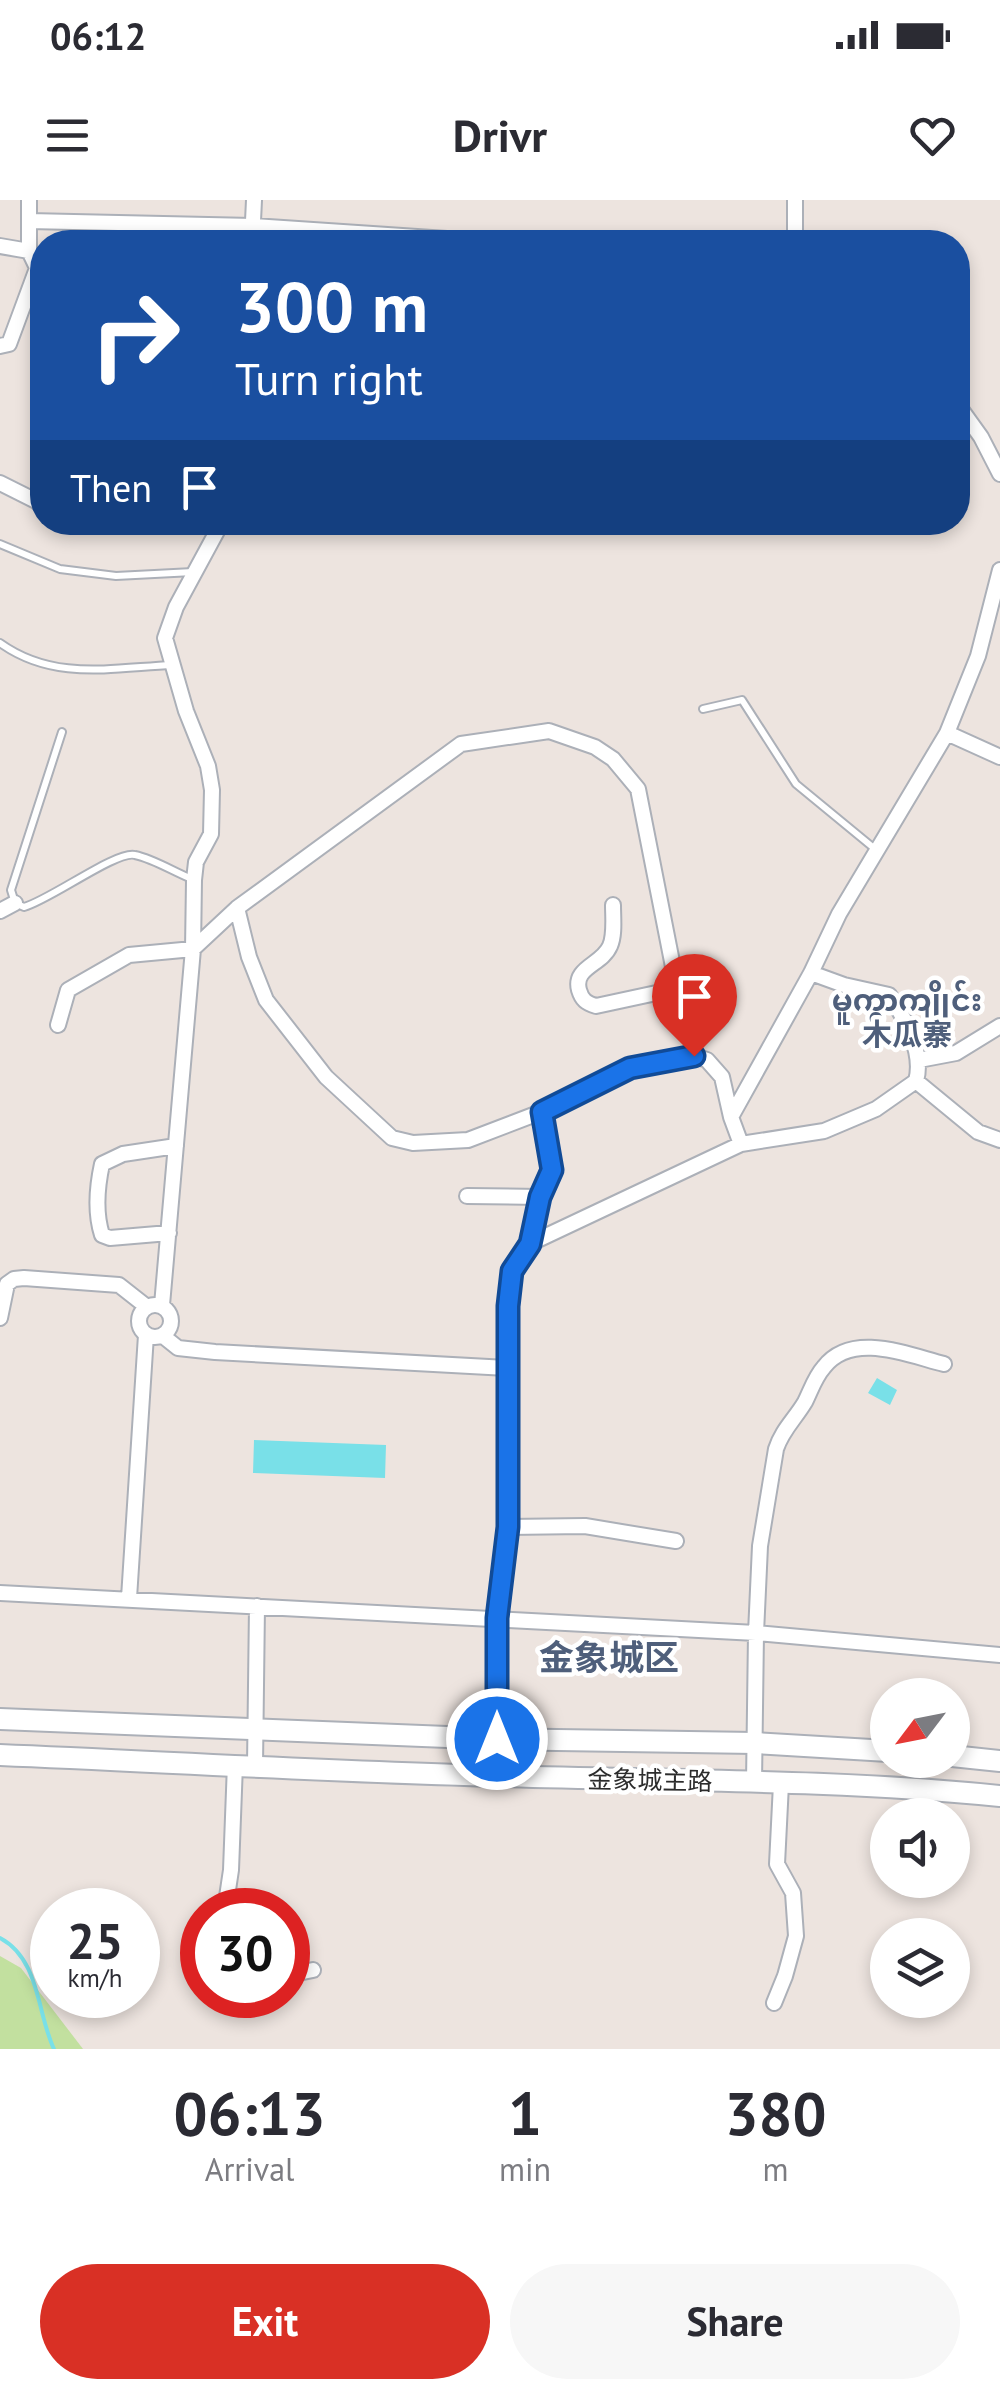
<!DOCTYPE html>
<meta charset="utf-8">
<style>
body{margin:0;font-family:"PT Sans","Noto Sans SC","Noto Sans Myanmar",sans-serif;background:#f7f7f7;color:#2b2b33;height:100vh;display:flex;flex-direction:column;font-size:38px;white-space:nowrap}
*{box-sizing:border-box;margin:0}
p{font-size:32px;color:#7c7c81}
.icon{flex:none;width:55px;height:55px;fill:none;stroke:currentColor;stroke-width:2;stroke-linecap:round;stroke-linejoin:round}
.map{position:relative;height:1849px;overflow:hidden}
.drawer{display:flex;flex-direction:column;background:#fff;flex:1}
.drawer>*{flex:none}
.banner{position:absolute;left:30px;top:30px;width:940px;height:305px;border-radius:40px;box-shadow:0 5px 15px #0003;background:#1a4fa0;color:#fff;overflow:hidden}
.needle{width:65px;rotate:238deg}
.tools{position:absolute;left:870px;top:1478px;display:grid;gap:20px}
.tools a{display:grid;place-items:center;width:100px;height:100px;border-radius:50%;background:#fff;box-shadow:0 5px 15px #0003;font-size:50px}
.speed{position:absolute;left:30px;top:1688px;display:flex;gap:20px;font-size:50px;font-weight:700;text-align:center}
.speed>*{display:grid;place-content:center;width:130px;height:130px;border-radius:50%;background:#fff;box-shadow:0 5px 15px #0003;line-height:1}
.speed small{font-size:25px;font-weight:400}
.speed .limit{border:15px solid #d22;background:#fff;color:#111}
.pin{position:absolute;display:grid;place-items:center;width:85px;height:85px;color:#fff;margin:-102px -42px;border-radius:50% 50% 50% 0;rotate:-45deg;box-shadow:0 0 10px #0007}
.pin .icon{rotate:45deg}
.me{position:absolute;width:110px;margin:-55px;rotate:0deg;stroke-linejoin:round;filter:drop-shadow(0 0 8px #0008)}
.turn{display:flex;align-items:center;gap:35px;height:210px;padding:0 40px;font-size:45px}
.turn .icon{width:130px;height:130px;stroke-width:2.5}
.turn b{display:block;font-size:70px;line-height:85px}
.then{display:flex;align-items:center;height:95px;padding:0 40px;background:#0003;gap:20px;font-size:38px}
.eta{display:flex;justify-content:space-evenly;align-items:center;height:170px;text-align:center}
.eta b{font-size:60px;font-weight:800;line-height:70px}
.action{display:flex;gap:20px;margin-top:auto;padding:20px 40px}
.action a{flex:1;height:115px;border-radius:60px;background:#d93025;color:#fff;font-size:40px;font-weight:800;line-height:115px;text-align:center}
.action a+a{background:#f7f7f7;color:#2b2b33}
.status{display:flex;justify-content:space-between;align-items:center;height:70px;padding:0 50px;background:#fff;direction:ltr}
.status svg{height:28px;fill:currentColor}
header{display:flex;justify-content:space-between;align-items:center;height:130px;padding:0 40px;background:#fff;font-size:45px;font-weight:800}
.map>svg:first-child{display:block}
.green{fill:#c2e09f}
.water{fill:#79e0e8}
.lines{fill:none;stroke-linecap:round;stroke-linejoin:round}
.stream{stroke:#79e0e8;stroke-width:4}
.lane-casing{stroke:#acb0b8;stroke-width:10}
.street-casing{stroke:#acb0b8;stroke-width:18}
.secondary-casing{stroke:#acb0b8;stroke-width:24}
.lane{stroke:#fff;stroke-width:6}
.street{stroke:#fff;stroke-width:14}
.secondary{stroke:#fff;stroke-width:20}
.route-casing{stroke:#114b97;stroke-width:25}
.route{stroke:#1a73e8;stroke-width:18}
.labels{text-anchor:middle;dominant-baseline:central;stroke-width:9;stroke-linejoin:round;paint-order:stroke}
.street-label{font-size:25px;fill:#2c2c2c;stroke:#fff}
.quarter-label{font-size:30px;font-weight:bold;fill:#4f5f7b;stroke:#fff}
.district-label{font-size:35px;font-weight:bold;fill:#4f5f7b;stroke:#fff}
</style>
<div class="status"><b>06:12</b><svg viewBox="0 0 49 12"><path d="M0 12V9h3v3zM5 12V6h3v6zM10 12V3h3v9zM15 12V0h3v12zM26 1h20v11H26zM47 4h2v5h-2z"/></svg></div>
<header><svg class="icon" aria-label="menu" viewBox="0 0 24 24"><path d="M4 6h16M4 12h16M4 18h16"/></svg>Drivr<svg class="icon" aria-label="heart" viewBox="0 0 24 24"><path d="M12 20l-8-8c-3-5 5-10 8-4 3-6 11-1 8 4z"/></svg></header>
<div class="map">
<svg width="1000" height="1849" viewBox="0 0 1000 1849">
<rect width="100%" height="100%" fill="#ede4df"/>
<path class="green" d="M0,1756L21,1768L83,1849H0Z"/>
<path class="water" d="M877,1178L897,1190L890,1205L868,1193Z
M254,1240L386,1245L385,1278L253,1273Z"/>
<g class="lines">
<path class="stream" d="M0,1738C40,1759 37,1814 54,1849"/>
<defs>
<path id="lane" d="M0,344L60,369L116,376L193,372
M0,443C53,481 110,468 172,465
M703,509L742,500L796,584L875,649
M62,532L11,690L15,703L24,707C50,700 117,650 135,655C154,659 174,672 192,679"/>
<path id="street" d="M29,0V51L41,76
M29,21L253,26L447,39
M252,42L254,0
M795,42V0
M0,46L29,51
M0,146L9,144L36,71
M958,205L981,237L1000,274
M0,283L42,304
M947,533L1000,557
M237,708L249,757L266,800L326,877L392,938L413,943L468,940L549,909L630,868L694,856L707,860L722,877L731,917
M0,711L15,703
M811,773L844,785L889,795C905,818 924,853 916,881
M58,825L68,790L129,755L193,749L237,708L461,544L549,531L595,547L613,559L638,589L675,777L668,788L661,792L596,806C586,803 582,800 579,790C573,767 602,765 610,746C615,735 613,718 613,705
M919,860L956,853L1000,826
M741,944L824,931L876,909L916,881L978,932L1000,940
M467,996L540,997
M169,1033L110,1038L102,1035C95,1013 97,987 102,964L123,954L176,946
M529,1044L540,997L552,970L542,912
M139 1121a16 16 0 1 1 32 0a16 16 0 1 1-32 0Z
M162,1105L193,749L194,680L196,662L211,634L212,590L208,566L186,511L165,438L176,407L222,322
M0,1118L7,1084L14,1079L24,1078L119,1085L147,1107
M163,1136L178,1148L215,1152L507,1168
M508,1327L585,1326L676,1341
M0,1393L756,1433L760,1346L776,1249C782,1230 795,1219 805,1202C811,1190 815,1177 824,1167C852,1131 908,1155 944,1164
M129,1398L146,1135
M255,1565L257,1406
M496,1576L497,1418L508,1327V1106L513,1071L529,1044L741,944L731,917L811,773L839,714L947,533L978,456L1000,370
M754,1583L756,1433L1000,1455
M225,1710L231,1670L235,1564
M288,1775L313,1770
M774,1803L785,1776L796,1736L793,1693L777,1664L781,1584"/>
<path id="secondary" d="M0,1519L497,1539L755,1543L888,1551
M0,1555C167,1562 333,1572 500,1576C666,1581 834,1579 1000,1596
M952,1556L1000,1561"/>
</defs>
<use href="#lane" class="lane-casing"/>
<use href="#street" class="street-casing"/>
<use href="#secondary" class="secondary-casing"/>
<use href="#lane" class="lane"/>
<use href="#street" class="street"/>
<use href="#secondary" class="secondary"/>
</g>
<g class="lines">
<defs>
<path id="route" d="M497,1539V1418L508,1327V1106L512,1071L530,1044L540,997L552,970L542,912L630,868L694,856"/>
</defs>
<use href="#route" class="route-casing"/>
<use href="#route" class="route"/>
</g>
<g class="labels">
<g class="street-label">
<text transform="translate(650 1580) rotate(1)">金象城主路</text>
</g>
<g class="quarter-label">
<text x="907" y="799">မူကွာကျိုင်း<tspan x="907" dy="34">木瓜寨</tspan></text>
</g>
<g class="district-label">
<text x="609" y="1457">金象城区</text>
</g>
</g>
</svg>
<div class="tools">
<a><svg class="needle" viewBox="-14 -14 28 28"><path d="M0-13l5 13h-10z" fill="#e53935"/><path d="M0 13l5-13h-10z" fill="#7c7c81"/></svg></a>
<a><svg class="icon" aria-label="sound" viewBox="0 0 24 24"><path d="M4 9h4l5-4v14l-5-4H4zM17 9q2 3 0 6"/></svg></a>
<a><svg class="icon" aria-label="layers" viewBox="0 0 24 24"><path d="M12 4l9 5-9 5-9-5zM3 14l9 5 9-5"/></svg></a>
</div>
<div class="speed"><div>25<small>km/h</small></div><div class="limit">30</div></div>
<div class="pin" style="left:694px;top:856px;background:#d93025"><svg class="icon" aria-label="arrive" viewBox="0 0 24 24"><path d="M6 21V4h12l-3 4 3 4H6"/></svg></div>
<svg class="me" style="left:497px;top:1539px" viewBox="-20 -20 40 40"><circle r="17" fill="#1a73e8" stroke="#fff" stroke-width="3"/><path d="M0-11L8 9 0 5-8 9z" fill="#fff"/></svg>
<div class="banner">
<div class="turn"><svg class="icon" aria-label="right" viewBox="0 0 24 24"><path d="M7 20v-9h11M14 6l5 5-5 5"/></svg><div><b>300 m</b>Turn right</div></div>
<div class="then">Then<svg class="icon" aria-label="arrive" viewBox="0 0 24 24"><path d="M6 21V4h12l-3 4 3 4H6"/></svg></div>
</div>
</div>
<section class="drawer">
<div class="eta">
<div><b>06:13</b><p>Arrival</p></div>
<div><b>1</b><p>min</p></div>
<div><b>380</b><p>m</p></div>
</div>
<div class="action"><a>Exit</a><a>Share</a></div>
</section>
